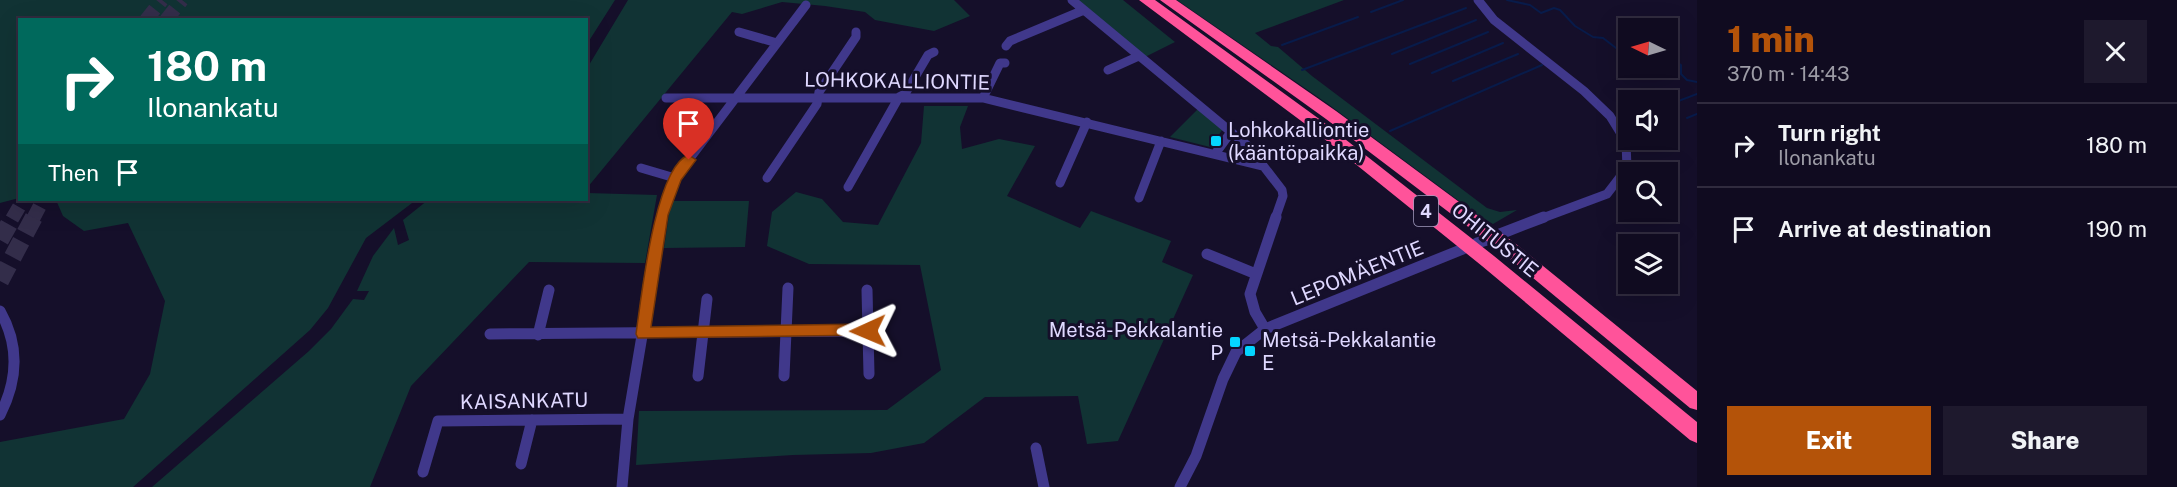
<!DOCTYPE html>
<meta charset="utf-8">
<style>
body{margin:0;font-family:"Public Sans",sans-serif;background:#1e192d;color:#f1f3f6;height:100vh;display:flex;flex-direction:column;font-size:22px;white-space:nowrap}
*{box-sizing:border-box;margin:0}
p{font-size:20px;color:#9c9ba5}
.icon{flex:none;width:33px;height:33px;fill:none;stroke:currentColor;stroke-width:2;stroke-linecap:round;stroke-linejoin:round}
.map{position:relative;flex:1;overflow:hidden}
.panel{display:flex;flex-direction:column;background:#100b20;width:480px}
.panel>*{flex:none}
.top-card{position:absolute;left:18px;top:18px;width:570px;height:183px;border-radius:0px;box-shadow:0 6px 24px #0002,0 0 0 2px #302b3e;background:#00695c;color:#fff;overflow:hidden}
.needle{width:39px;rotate:275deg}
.controls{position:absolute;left:1618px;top:18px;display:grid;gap:12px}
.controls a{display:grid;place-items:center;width:60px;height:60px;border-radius:0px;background:#100b20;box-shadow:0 6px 24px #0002,0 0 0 2px #302b3e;font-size:30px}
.pin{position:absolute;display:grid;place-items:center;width:51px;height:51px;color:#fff;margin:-62px -26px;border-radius:50% 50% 50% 0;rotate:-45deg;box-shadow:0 0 6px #0007}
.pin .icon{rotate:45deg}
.me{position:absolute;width:66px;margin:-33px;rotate:269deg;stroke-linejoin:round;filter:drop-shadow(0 0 4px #0008)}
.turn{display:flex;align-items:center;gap:21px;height:126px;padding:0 30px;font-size:27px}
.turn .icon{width:78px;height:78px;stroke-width:2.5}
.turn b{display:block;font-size:42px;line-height:51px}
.then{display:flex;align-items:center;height:57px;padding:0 30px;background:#0003;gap:12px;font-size:22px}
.round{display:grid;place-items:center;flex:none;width:63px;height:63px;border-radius:0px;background:#1e192d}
.headline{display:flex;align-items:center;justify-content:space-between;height:102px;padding:0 30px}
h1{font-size:36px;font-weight:800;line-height:45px;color:#b45309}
.button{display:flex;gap:12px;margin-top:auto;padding:12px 30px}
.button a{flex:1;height:69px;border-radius:0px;background:#b45309;color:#fff;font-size:24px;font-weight:800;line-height:69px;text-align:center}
.button a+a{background:#1e192d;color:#f1f3f6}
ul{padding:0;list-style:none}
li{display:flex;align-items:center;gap:18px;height:84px;padding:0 30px;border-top:2px solid #302b3e}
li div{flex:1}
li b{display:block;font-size:22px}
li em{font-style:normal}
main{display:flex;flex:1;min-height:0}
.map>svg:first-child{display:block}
.green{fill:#113334}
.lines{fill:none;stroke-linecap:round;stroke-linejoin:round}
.stream{stroke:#081b4a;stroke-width:2}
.highway-tunnel-far1{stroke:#332d4a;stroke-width:14;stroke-dasharray:14 8;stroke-linecap:butt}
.highway-tunnel{stroke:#332d4a;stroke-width:18;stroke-dasharray:18 9;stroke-linecap:butt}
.minor-far1{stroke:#40388b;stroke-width:9}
.minor{stroke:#40388b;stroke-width:11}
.highway{fill:#ff539a;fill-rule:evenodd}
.route{fill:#b45309;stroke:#753606;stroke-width:1.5}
.poi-dot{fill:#04d5ff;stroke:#150f2a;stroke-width:2}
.labels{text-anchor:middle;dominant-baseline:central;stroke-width:6;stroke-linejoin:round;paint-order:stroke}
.shield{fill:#150f2a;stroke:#a29cbf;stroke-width:1.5}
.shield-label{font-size:18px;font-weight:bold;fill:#dfd8ff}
.street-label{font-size:20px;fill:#dfd8ff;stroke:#150f2a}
.poi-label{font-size:20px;fill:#dfd8ff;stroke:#150f2a;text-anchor:start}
</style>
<main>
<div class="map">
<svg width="1697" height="487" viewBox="0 0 1697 487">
<rect width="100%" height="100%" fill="#150f2a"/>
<path class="green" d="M0,0H615L587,44L586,20H20L19,198L0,203Z
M628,0H954L970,16L934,31L875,20L865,12L825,6L782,2L742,14L732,12L587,188L586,70Z
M1078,0H1123L1175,42L1145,57Z
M1177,0H1344L1255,33L1271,46L1278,47L1312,76L1487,208L1500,212L1517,210L1493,224L1482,218L1328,104Z
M924,106H968L960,127L962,149L999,139L1035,146L1007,196L1080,228L1091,211L1171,241L1162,262L1193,275L1118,441L1087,444L1078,396L985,397L924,443L871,453L793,455L636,465L639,411L887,410L941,370L920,265L809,264L767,246L772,212L796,192L822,199L843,222L878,225L921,143Z
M1198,109L1223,129L1210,147L1170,137Z
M587,193L657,195L645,263L529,262L411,386L370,487H152L309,351L331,329L353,299L364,300L369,291H357L373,256L394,228L398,245L409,240L403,220L428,200H586Z
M56,200H416L366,238L328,308L310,330L133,487H0V442L124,419L150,374L165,301L128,223L84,231L63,216Z
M671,201H749L745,247L664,248Z"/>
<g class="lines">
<path class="stream" d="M1507,0L1530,5L1541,13L1554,8L1560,10L1575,26L1593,37L1603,38L1629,58
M1371,12L1403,0
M1282,45L1358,17
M1392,54L1476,20
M1668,57L1681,65V74L1687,80L1697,82
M1410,64L1488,32
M1652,68H1662
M1302,70L1466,8
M1432,73L1503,43
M1453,81L1518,54
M1668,105L1697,94
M1687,118L1697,114
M1390,131L1542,65"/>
<path class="highway-tunnel-far1" d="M146,20L162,0
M166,20L182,0
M12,219L23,200
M33,219L43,200"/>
<path class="highway-tunnel" d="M0,240L13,217
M0,281L34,217"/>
<path class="minor-far1" d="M1072,0L1248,146L1282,190L1283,196L1275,219
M1478,0L1494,20L1584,91L1610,116L1626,142L1627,168L1607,194L1540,219
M739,32L777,43
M1006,46L1010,41L1084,10
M1108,70L1139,56
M666,98H983L1262,166
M983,98L1000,63H1005
M1215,154L1231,132
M641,168L675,178
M767,178L817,104L819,92L856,37V32
M1060,183L1087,122
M848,187L899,97L905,94L928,55L934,52
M1139,198L1161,141
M661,219L675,178L806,5"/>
<path class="minor" d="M1500,234L1544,217
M1477,243L1487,240
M1207,254L1256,274
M867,290L869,374
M0,311C20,346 18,380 0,415
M1265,329L1255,312L1250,294L1276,217
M490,334L868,331
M538,335L549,290
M698,376L707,299
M784,376L788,288
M1036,448L1044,487
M521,464L532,420
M423,472L438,421L628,419
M622,487L628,419L662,217
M1180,487L1196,456L1223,379L1236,352L1265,329L1463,249"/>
<path class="highway" d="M1139,0H1155L1322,121L1494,256L1697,422V443L1690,440L1482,266L1312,129Z
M1160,0H1176L1336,111L1516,244L1697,391V410L1690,408L1504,254L1326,119Z"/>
</g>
<path class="route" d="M689,155L696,160L681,180L668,215L651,327L868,324L873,326L875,331L873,335L638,338L636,334C641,300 655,165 689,155Z"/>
<g class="poi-dot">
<rect x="1210" y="135" width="12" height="12" rx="3"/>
<rect x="1229" y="336" width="12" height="12" rx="3"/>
<rect x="1244" y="345" width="12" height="12" rx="3"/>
</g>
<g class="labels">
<rect class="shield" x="1414" y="196" width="24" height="30" rx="4.5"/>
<g class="shield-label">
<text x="1426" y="211">4</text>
</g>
<g class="street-label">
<text transform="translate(897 81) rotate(1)">LOHKOKALLIONTIE</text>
<text transform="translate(1495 240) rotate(39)">OHITUSTIE</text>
<text transform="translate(1357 273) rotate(-22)">LEPOMÄENTIE</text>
<text transform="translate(524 401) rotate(-1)">KAISANKATU</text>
</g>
<g class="poi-label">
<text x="1228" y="130">Lohkokalliontie<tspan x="1228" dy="23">(kääntöpaikka)</tspan></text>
<text x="1223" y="330" text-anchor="end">Metsä-Pekkalantie<tspan x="1223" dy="23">P</tspan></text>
<text x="1262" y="340">Metsä-Pekkalantie<tspan x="1262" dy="23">E</tspan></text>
</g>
</g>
</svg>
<div class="controls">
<a><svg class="needle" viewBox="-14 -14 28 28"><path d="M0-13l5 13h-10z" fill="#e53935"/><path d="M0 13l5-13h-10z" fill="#9c9ba5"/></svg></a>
<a><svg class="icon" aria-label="sound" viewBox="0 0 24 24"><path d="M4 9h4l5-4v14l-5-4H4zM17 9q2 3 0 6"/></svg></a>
<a><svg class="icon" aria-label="search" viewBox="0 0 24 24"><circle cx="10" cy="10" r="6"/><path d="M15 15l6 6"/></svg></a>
<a><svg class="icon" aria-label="layers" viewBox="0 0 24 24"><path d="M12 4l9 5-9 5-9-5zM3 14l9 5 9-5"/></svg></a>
</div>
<div class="pin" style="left:689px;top:160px;background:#d93025"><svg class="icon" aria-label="arrive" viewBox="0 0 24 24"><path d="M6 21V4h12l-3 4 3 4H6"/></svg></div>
<svg class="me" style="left:868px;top:331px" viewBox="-20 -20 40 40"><path d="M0-17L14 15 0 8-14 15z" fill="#b45309" stroke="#fff" stroke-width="4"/></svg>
<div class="top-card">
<div class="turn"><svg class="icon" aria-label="right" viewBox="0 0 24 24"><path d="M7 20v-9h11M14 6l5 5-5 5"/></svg><div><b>180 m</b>Ilonankatu</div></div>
<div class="then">Then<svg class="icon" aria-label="arrive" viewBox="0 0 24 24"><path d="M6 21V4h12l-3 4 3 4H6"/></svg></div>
</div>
</div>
<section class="panel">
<div class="headline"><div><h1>1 min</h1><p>370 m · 14:43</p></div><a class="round"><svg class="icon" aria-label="close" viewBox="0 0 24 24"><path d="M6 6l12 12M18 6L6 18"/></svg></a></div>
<ul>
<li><svg class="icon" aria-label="right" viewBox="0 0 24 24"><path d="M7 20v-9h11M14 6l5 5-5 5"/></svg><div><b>Turn right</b><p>Ilonankatu</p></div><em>180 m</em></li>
<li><svg class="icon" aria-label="arrive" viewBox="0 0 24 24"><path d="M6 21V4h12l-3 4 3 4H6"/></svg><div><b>Arrive at destination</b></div><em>190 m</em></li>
</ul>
<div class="button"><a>Exit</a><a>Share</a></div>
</section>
</main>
